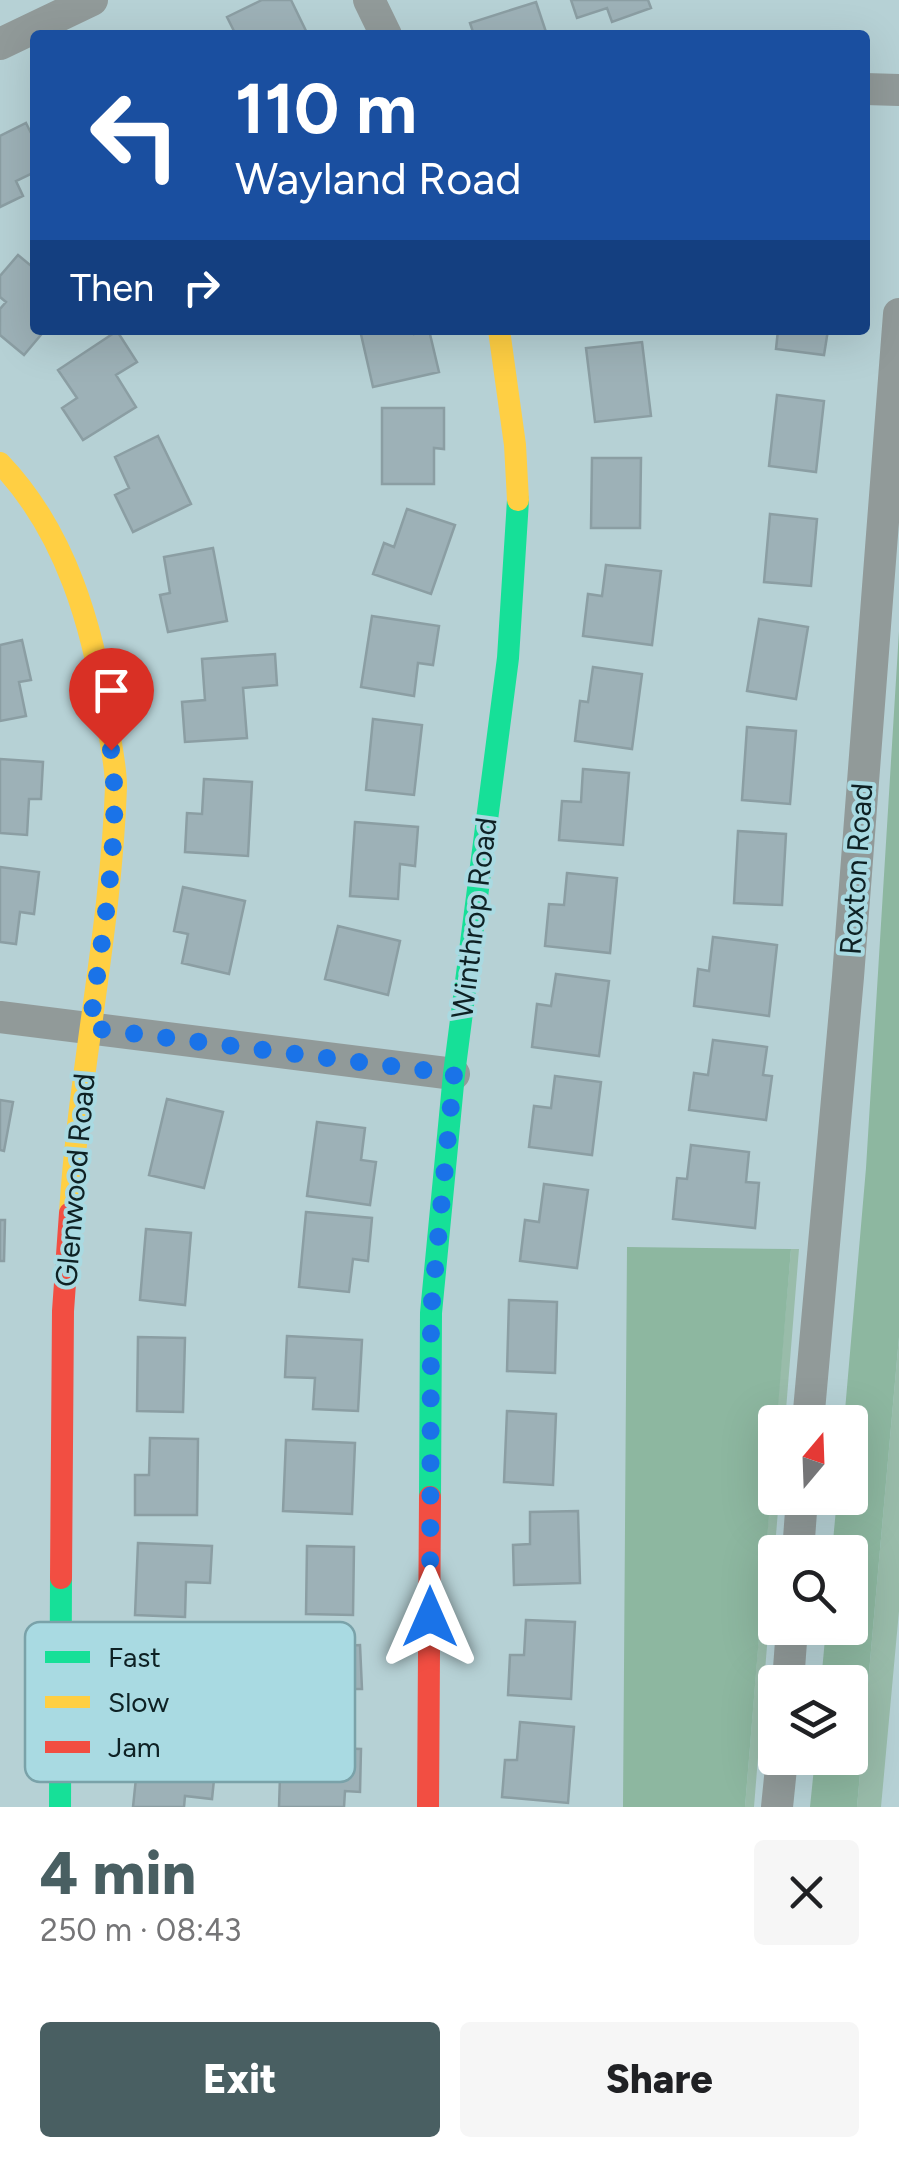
<!DOCTYPE html>
<meta charset="utf-8">
<style>
body{margin:0;font-family:Figtree,sans-serif;background:#f6f6f6;color:#202124;height:100vh;display:flex;flex-direction:column;font-size:38px;white-space:nowrap}
*{box-sizing:border-box;margin:0}
p{font-size:32px;color:#757577}
.icon{flex:none;width:55px;height:55px;fill:none;stroke:currentColor;stroke-width:2;stroke-linecap:round;stroke-linejoin:round}
.map{position:relative;height:1807px;overflow:hidden}
.side{display:flex;flex-direction:column;background:#fff;flex:1}
.side>*{flex:none}
.hud{position:absolute;left:30px;top:30px;width:840px;height:305px;border-radius:10px;box-shadow:0 10px 40px #0002;background:#1a4fa0;color:#fff;overflow:hidden}
.needle{width:65px;rotate:19deg}
.controls{position:absolute;left:758px;top:1405px;display:grid;gap:20px}
.controls a{display:grid;place-items:center;width:110px;height:110px;border-radius:10px;background:#fff;box-shadow:0 10px 40px #0002;font-size:50px}
.pin{position:absolute;display:grid;place-items:center;width:85px;height:85px;color:#fff;margin:-102px -42px;border-radius:50% 50% 50% 0;rotate:-45deg;box-shadow:0 0 10px #0007}
.pin .icon{rotate:45deg}
.me{position:absolute;width:110px;margin:-55px;rotate:0deg;stroke-linejoin:round;filter:drop-shadow(0 0 8px #0008)}
.turn{display:flex;align-items:center;gap:35px;height:210px;padding:0 40px;font-size:45px}
.turn .icon{width:130px;height:130px;stroke-width:2.5}
.turn b{display:block;font-size:70px;line-height:85px}
.then{display:flex;align-items:center;height:95px;padding:0 40px;background:#0003;gap:20px;font-size:38px}
.round{display:grid;place-items:center;flex:none;width:105px;height:105px;border-radius:10px;background:#f6f6f6}
.summary{display:flex;align-items:center;justify-content:space-between;height:170px;padding:0 40px}
h1{font-size:60px;font-weight:800;line-height:75px;color:#495f62}
.button{display:flex;gap:20px;margin-top:auto;padding:20px 40px}
.button a{flex:1;height:115px;border-radius:10px;background:#495f62;color:#fff;font-size:40px;font-weight:800;line-height:115px;text-align:center}
.button a+a{background:#f6f6f6;color:#202124}
.map>svg:first-child{display:block}
.green{fill:#99bcaa}
.forest{fill:#8db7a0}
.building{fill:#9db1b7;stroke:#8b9ea3;stroke-width:2.5}
.lines{fill:none;stroke-linecap:round;stroke-linejoin:round}
.street{stroke:#919a99;stroke-width:32}
.fast{stroke:#16e098;stroke-width:22}
.slow{stroke:#ffcf43;stroke-width:22}
.jam{stroke:#f24e42;stroke-width:22}
.route{stroke:#1a73e8;stroke-width:18;stroke-dasharray:0 32.4}
.labels{text-anchor:middle;dominant-baseline:central;stroke-width:8;stroke-linejoin:round;paint-order:stroke}
.street-label{font-size:30px;fill:#0e2124;stroke:#a9dae2}
.key{fill:#a9dae2;stroke:#7aa2a9;stroke-width:2.5}
.key-label{font-size:28px;fill:#0e2124}
</style>
<div class="map">
<svg width="899" height="1807" viewBox="0 0 899 1807">
<rect width="100%" height="100%" fill="#b6d1d5"/>
<path class="green" d="M791,1249H799L785,1422H776Z
M899,1337V1611L881,1807H857Z
M775,1438V1498H779L754,1807H745Z"/>
<path class="forest" d="M899,631V1337L857,1807H810L815,1758H850V1682H821L826,1628H850V1552H832L837,1498H850V1422H844L866,1168Z
M627,1247L791,1249L745,1807H623Z"/>
<path class="building" d="M262,0H291L308,35H236L227,17Z
M571,0H648L651,8L612,22L607,8L577,18Z
M536,2L547,35H474L470,23Z
M26,123L35,141V172L16,181L23,196L0,207V136Z
M18,255L35,269V330H45L24,355L0,335V309L6,302L0,297V276Z
M360,330H413L414,334L429,330L439,372L373,387Z
M778,330H828L824,355L776,349Z
M117,331L137,362L116,375L136,407L83,440L62,408L77,398L58,370Z
M642,342L651,416L595,422L586,348Z
M777,395L824,401L816,472L769,466Z
M382,408H444V449L434,448V484H382Z
M158,436L191,504L133,532L115,495L129,488L115,457Z
M592,458H641L640,528H591Z
M407,509L455,525L431,594L373,574L384,543L394,547Z
M770,514L817,519L811,586L764,582Z
M213,548L227,621L168,632L160,595L170,593L164,557Z
M606,565L661,571L652,645L583,636L588,594L602,596Z
M372,616L439,626L433,665L418,663L414,696L361,687Z
M759,619L808,627L796,699L747,691Z
M22,640L31,680L19,682L26,716L0,721V645Z
M275,654L277,685L243,688L247,738L185,742L182,702L205,700L202,659Z
M593,667L642,674L632,749L575,741L580,701L588,702Z
M373,719L422,725L414,795L366,790Z
M747,727L796,731L790,804L742,800Z
M0,759L43,762L41,799H29L27,835L0,833Z
M583,769L629,773L623,845L559,840L562,801L581,802Z
M204,779L252,782L248,856L185,852L187,813L202,814Z
M355,822L418,827L415,866L400,864L398,899L350,896Z
M738,831L786,834L782,905L734,903Z
M0,867L39,872L34,914L20,912L16,944L0,942Z
M567,873L617,878L610,953L545,946L549,904L564,905Z
M183,887L245,901L229,974L182,963L188,934L174,931Z
M338,926L400,941L388,995L325,979Z
M713,937L777,945L769,1016L694,1006L698,969L709,971Z
M556,974L609,981L599,1056L532,1047L537,1004L551,1006Z
M713,1040L767,1047L763,1075L772,1076L766,1120L689,1110L694,1073L708,1075Z
M555,1076L601,1082L592,1155L529,1147L534,1106L551,1108Z
M167,1099L223,1112L204,1188L149,1175Z
M0,1100L13,1102L4,1151L0,1150Z
M317,1122L365,1128L361,1160L376,1162L370,1205L307,1196Z
M691,1145L749,1152L746,1182L759,1183L755,1228L673,1219L677,1178L687,1179Z
M544,1184L588,1190L577,1268L520,1261L525,1220L539,1222Z
M306,1212L372,1218L368,1261L353,1259L349,1292L299,1287Z
M0,1220H5L4,1261H0Z
M146,1229L191,1233L185,1305L140,1300Z
M509,1300L557,1302L555,1373L507,1371Z
M287,1336L362,1340L358,1411L313,1409L315,1378L285,1377Z
M138,1337L185,1338L183,1412L137,1411Z
M507,1411L556,1414L553,1485L504,1482Z
M150,1438L198,1439L197,1515H135V1475H149Z
M286,1440L355,1443L352,1514L283,1511Z
M578,1511L580,1583L514,1585L513,1545L530,1544V1512Z
M138,1543L212,1546L210,1583L186,1582L185,1617L135,1615Z
M307,1546L354,1547L353,1615L306,1614Z
M526,1620L575,1622L571,1699L508,1695L510,1655H524Z
M360,1645L362,1689H348L350,1728L299,1731L295,1648Z
M520,1722L574,1727L568,1803L502,1797L505,1760H517Z
M281,1746L361,1749L360,1792L345,1791L344,1807H279Z
M139,1749L187,1754L186,1768L215,1770L212,1799L185,1796L184,1807H133Z"/>
<g class="lines">
<path class="street" d="M369,0L386,35
M0,44L92,0
M865,89L899,90
M0,1017L454,1074
M808,1422L848,977L899,314
M798,1552L802,1498
M788,1682L792,1628
M777,1807L782,1758"/>
<path class="fast" d="M430,1497L431,1313L454,1074L508,658L518,500
M60,1807L61,1578"/>
<path class="slow" d="M499,330L515,445L518,500
M0,463C66,532 93,627 107,719C110,741 116,765 116,787C111,930 79,1070 70,1213"/>
<path class="jam" d="M61,1578L63,1311L70,1213
M428,1807L430,1497"/>
</g>
<g class="lines">
<path class="route" d="M111,750C123,833 100,945 90,1028L454,1074L431,1312L430,1617"/>
</g>
<g class="labels">
<g class="street-label">
<text transform="translate(856 869) rotate(-86)">Roxton Road</text>
<text transform="translate(474 918) rotate(-83)">Winthrop Road</text>
<text transform="translate(75 1180) rotate(-85)">Glenwood Road</text>
</g>
</g>
<rect x="25" y="1622" width="330" height="160" rx="15" class="key"/>
<rect x="45" y="1651" width="45" height="12" fill="#16e098"/>
<rect x="45" y="1696" width="45" height="12" fill="#ffcf43"/>
<rect x="45" y="1741" width="45" height="12" fill="#f24e42"/>
<g class="key-label">
<text x="108" y="1667">Fast</text>
<text x="108" y="1712">Slow</text>
<text x="108" y="1757">Jam</text>
</g>
</svg>
<div class="controls">
<a><svg class="needle" viewBox="-14 -14 28 28"><path d="M0-13l5 13h-10z" fill="#e53935"/><path d="M0 13l5-13h-10z" fill="#757577"/></svg></a>
<a><svg class="icon" aria-label="search" viewBox="0 0 24 24"><circle cx="10" cy="10" r="6"/><path d="M15 15l6 6"/></svg></a>
<a><svg class="icon" aria-label="layers" viewBox="0 0 24 24"><path d="M12 4l9 5-9 5-9-5zM3 14l9 5 9-5"/></svg></a>
</div>
<div class="pin" style="left:111px;top:750px;background:#d93025"><svg class="icon" aria-label="arrive" viewBox="0 0 24 24"><path d="M6 21V4h12l-3 4 3 4H6"/></svg></div>
<svg class="me" style="left:430px;top:1617px" viewBox="-20 -20 40 40"><path d="M0-17L14 15 0 8-14 15z" fill="#1a73e8" stroke="#fff" stroke-width="4"/></svg>
<div class="hud">
<div class="turn"><svg class="icon" aria-label="left" viewBox="0 0 24 24"><path d="M17 20v-9H6M10 6l-5 5 5 5"/></svg><div><b>110 m</b>Wayland Road</div></div>
<div class="then">Then<svg class="icon" aria-label="right" viewBox="0 0 24 24"><path d="M7 20v-9h11M14 6l5 5-5 5"/></svg></div>
</div>
</div>
<section class="side">
<div class="summary"><div><h1>4 min</h1><p>250 m · 08:43</p></div><a class="round"><svg class="icon" aria-label="close" viewBox="0 0 24 24"><path d="M6 6l12 12M18 6L6 18"/></svg></a></div>
<div class="button"><a>Exit</a><a>Share</a></div>
</section>
